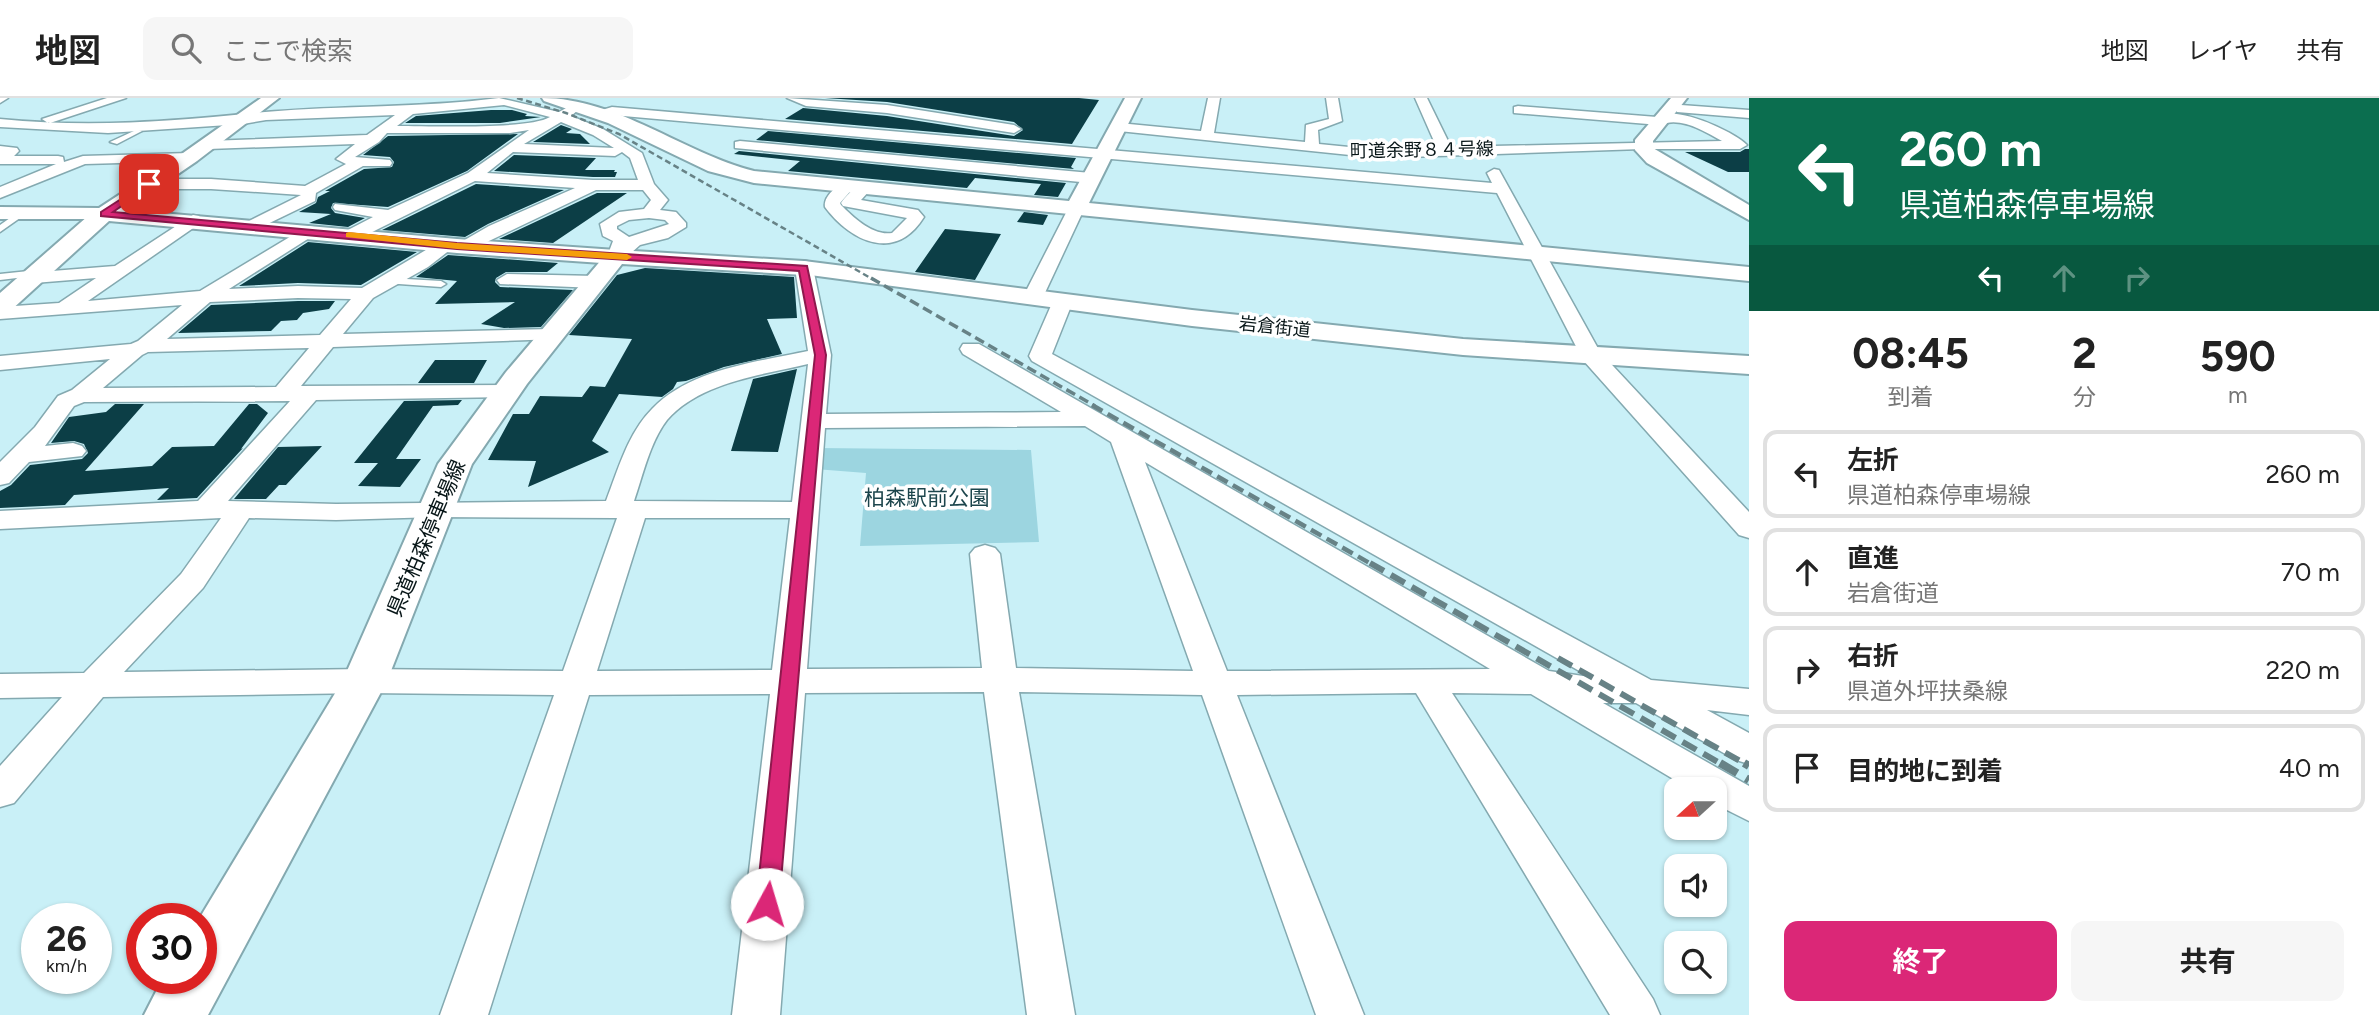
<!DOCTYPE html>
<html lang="ja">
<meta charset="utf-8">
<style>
body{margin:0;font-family:Figtree,"Noto Sans JP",sans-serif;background:#f6f6f6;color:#222;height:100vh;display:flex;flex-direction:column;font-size:26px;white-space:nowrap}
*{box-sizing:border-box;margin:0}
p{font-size:23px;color:#767676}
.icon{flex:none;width:38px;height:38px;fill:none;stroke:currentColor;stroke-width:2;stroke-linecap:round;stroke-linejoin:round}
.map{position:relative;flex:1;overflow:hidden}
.side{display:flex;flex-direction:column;background:#fff;width:630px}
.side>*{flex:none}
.hud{background:#0b6e4f;color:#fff;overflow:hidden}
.needle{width:46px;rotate:249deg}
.buttons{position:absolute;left:1664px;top:679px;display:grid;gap:14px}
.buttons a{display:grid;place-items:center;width:63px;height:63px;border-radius:14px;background:#fff;box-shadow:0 2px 5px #0004;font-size:35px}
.speed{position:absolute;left:21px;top:805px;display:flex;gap:14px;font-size:35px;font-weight:700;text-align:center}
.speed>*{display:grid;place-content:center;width:91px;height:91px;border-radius:50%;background:#fff;box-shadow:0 2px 5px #0004;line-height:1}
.speed small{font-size:18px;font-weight:400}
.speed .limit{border:10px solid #d22;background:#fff;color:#111}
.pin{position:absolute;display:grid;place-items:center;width:60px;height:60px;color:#fff;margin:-30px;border-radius:14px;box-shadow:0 4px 10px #0006}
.me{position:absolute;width:77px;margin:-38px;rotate:6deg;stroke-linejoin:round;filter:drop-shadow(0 0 5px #0008)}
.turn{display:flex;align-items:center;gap:24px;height:147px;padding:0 35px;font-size:32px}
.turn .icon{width:91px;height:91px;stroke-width:2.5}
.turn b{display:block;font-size:49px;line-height:60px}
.lanes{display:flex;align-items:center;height:66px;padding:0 35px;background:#0003;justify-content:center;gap:35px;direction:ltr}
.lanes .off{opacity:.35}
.eta{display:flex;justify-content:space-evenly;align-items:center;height:119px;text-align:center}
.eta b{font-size:42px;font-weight:700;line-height:49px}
.cta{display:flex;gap:14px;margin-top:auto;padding:14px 35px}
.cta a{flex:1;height:80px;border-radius:14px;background:#db2777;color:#fff;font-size:28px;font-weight:700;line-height:80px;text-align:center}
.cta a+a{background:#f6f6f6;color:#222}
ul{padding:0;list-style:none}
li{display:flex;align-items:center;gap:21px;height:88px;margin:0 14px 10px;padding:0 21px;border:4px solid #e0e0e0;border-radius:14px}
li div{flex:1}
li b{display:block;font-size:26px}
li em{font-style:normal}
header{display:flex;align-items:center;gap:42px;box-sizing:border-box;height:98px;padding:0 35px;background:#fff;border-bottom:2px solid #e0e0e0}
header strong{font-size:33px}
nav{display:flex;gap:38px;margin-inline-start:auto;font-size:24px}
.search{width:490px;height:63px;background:#f6f6f6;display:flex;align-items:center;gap:18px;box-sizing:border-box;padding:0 24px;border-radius:14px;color:#767676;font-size:26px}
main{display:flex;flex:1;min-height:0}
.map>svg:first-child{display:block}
.green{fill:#9cd5e0}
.building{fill:#0c3e46}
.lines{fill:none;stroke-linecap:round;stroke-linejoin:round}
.service-casing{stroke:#84a9b0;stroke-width:3}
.minor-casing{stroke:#84a9b0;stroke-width:3}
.tertiary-casing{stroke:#84a9b0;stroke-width:4}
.secondary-casing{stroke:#84a9b0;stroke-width:4}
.service{fill:#fff;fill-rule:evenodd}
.minor{fill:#fff;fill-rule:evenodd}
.tertiary{fill:#fff;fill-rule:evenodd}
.secondary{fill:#fff;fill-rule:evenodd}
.rail-far4{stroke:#678286;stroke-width:2.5;stroke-dasharray:6 3.5;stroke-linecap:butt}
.rail-far3{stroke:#678286;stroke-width:3.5;stroke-dasharray:10 5;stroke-linecap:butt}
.rail-far2{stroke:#678286;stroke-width:4.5;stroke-dasharray:12 6;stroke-linecap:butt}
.rail-far1{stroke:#678286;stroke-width:6;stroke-dasharray:16 8;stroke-linecap:butt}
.rail{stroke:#678286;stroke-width:8;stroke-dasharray:20 10;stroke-linecap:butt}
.route{fill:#db2777;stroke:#8e194d;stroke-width:2}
.slow{fill:#f59e0b}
.labels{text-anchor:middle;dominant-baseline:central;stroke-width:7;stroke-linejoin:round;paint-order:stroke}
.far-street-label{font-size:18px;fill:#071517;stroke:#fff}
.park-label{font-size:21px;fill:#1c454c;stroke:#fff}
.street-label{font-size:21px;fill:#071517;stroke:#fff}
</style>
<header>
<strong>地図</strong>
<div class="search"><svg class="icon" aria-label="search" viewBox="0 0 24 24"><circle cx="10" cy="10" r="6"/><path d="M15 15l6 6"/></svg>ここで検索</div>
<nav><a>地図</a><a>レイヤ</a><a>共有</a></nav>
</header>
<main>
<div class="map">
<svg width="1749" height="917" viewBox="0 0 1749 917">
<rect width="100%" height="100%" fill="#c9f0f7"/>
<path class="green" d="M818,350L1031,352L1039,444L860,448L866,375L815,371Z"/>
<path class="building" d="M825,0H1079L1099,2L1072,46L785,21L803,10L887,18L1014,38L1023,32L1014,24L887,4Z
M491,12H512L527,16L525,18L541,19L500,25H405L416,18Z
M561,27L572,31L566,35L580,36L590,46L533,44Z
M768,33L1076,60L1071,69L1074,71L756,42Z
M518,36L467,73L388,109L333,105L331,110L335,115L365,120L348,129L309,125L331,116L299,114L316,105L318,99L330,93H325L364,71L392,69L394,64L390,59L363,57L388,38Z
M1745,51H1749V74H1728L1685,54H1740Z
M739,53L1066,85L1058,99L1034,97L1041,86L975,80L967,90L788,73L800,63L734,56Z
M514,57L596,60L585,72H615L614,74H617L615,79H593L494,73Z
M476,86L564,92L488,126L465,139L382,132Z
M597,95H627L553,145L499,141Z
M1024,114L1048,117L1043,127L1017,124Z
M945,131L1001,136L975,182L915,174Z
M308,144L417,154L361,187L298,185L239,188Z
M448,157L558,165L547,174H506L496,180L495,184L500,189L573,192L541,229L504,230L481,226L515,204L435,206L457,183L416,179Z
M645,170L794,179L797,220L767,221L782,256L724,269L686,283L677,284L673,291L662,299L619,296L592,343L609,354L528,389L536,363L488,362L513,316H529L540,298L582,299L590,288L605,289L632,241L569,237L617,177Z
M298,203H335L329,211L303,215L297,222L281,223L271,233L178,235L211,207Z
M435,262H487L474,285H418Z
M797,271L778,354L731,353L753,281Z
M462,302L458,307L433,308L396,361H421L400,389L358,388L378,365H354L404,303Z
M115,306H144L85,373L152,368L172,349L214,348L249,306H257L268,315L241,351L243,350L197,400L157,402L169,390L74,397L65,407L0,410V393L11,387L30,367L82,361L88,355L84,346L74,343L51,345L69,319L106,314Z
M322,348L286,387H279L266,401H234L278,349Z"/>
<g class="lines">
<defs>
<path id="service" d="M136,32L142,33L117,46L110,44Z
M20,113L27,115L0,134V127Z
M38,172L42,173V177L0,182V176Z
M389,180L441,183L446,186L441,189L385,185L384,183Z"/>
<path id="minor" d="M0,0H8L0,5Z
M107,0H126L53,24L48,25L42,21Z
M499,0L559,14L568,9H576L578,12L571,18L603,31L642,55L654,86L668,102L660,112L676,114L686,125V129L668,140L640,147L622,163H610L607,159L613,143L603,138L600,126L619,114L644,111L651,102L643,92H596L470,152L464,153L455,148L428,169L373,200L343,236L551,231L558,233L562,237L558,241L333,249L301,288L507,287L515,289L519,294L515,299L316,302L228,403L336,406L606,403C618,372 628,335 652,311C690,271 757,264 808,253L795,170L804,164L813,170L831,257L826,316L1061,314L963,256L960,251L963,246H979L1549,573L1590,579L1032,263L1029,258L1053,203L1056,199H1070L1073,203L1052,256L1651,582L1749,591V617L1707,612L1749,635V666L1736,662L1636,605H1603L1749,688V723L1715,706V691H1690L1531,596L1452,595L1653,901L1660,917H1610L1416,595L1237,597L1364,917H1316L1202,597L1019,594L1075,917H1027L984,594L805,595L780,917H732L770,596L589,597L488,917H440L554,597L365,595L103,599L14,705L0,709V668L62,599L0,600V576L84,575L181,476L221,420L0,431V413L198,403L290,303L84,304L74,308L45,348L73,345L82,348L86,353L82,358L29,364L9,385L0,387V364L35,329L58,298L72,292L110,261L0,272V258L131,246L138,243L182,207L0,221V209L59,205L96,180L34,185L25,179L27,175L115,168L193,117L199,118L201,122L199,126L88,203L200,193L308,128L314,129L317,133L314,137L229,191L298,188L362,190L441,143L447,142L456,147L489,128L575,90L475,83L358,141H346L343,137L346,133L373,119L335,112L333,109L335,106L388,112L468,75L529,32L510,35H387L379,44L355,59L390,62L392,65L390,68H363L316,95L315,103L253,133L244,128L247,124L301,97L211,91H149L141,86L149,81H211L305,88L346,66L336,61L355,46L208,51L201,47L208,43L367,37L395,17L266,22L243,26L108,35L0,29V21C93,30 173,23 265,14C343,7 421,10 499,0ZM504,7L550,19C528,32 428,28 397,28L413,16ZM561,24L593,37L614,50L524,46ZM513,54L615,58L622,54L630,60L638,82H593L487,75ZM649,120L665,122L669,126L629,139L617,131V128L629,122ZM298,200L351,201L320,237L167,241L210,204ZM309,250L276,289L103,290L142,257L148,254ZM808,266L792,404L634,403C643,377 650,344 667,322C700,284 762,277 808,266ZM1085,328L1111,344L1193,573L1016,570L1000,456L995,450L985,447L975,450L970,456L982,570L807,571L825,330ZM1145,364L1490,571L1227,573ZM437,419L617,420L563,573L365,571L124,574L203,490L249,420L336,422ZM645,420H790L772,572L597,573Z
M787,0L887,7L1014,27L1021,31L1014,35L887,15L806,8Z
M1208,0H1220L1214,35L1305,44L1306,27L1329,21L1326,0H1338L1342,23L1318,32L1319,46L1379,52L1437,50L1415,0H1427L1451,49L1722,43C1704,33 1680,18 1660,27L1514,15V9L1518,8L1657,19C1674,6 1733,33 1747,47L1740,51H1642L1379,60L1119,33L1112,29L1119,25L1201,33Z
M1681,7L1749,12V20L1677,14L1675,11Z
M612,9L1492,85L1487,75L1494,71L1499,72L1600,254L1749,414V440L1739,437L1583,262L1497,95L612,17L598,19L592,15Z
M740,43L1091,75L1099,80L1091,85L735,50V44Z
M0,48L17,50L19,53L14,58H58L63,59L64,64L83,58L190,55L197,59L190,63L85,66L0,100V89L56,66H0Z
M846,84L854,89L840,105L841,107C854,120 873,138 892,135L907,120L843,108L841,105C846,98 854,89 863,86L871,91L861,102L918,112L924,119C896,164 852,145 825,109C823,99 837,87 846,84Z
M1077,104L1085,109L1043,199L1040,203H1026L1023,199L1069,109Z
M507,176L596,178L606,184L596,190L500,186L497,182Z"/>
<path id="tertiary" d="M542,0C618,0 683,55 754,73L1069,103L1125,0H1141L1089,105L1749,169V183L754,85L708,73L608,25L544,3Z
M1671,0H1687L1653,43V50L1749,107V122L1647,65L1635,52V42Z
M104,110L457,141L616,152L624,154L628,159L624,164L616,166L457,155L109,123L9,214L0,216V195L96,111Z
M804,163L1192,212L1463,241L1749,258V276L1463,257L1192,228L795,175L792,170L795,165Z"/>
<path id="secondary" d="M261,0H279L197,63L112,121H0V109L99,110L183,55Z
M616,152L804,163L813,165L816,170L813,175L804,177L622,166L527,286L472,366L387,583L208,917H144L163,880H201V821H199L343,582L438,366L506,274L608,154Z"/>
</defs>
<use href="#service" class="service-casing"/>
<use href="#minor" class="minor-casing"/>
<use href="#tertiary" class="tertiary-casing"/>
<use href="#secondary" class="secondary-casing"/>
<use href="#service" class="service"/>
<use href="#minor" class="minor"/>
<use href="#tertiary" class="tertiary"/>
<use href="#secondary" class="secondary"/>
<path class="rail-far4" d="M517,0L566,15L619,36L874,182"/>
<path class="rail-far3" d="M871,180L1095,308"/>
<path class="rail-far2" d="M1092,307L1373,467"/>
<path class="rail-far1" d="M1370,465L1723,667
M1558,560L1747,667"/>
<path class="rail" d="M1720,665L1749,682
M1744,665L1749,668"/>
</g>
<path class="route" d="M149,83L152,87L113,114L457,145L807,168L826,257L779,806L775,813L767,816L759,813L756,806L815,257L799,173L457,151L101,118V114Z"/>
<path class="slow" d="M349,134L457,145L627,156L632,159L627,162L457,151L346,139V135Z"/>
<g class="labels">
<g class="far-street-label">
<text transform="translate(1422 52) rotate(-1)">町道余野８４号線</text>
<text transform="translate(1275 229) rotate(6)">岩倉街道</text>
</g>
<g class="park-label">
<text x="927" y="399">柏森駅前公園</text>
</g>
<g class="street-label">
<text transform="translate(426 440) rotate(-67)">県道柏森停車場線</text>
</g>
</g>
</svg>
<div class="buttons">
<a><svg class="needle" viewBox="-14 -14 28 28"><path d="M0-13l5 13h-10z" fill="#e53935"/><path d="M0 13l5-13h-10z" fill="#767676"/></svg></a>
<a><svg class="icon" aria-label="sound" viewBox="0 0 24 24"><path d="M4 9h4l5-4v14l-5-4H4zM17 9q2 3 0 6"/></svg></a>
<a><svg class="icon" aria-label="search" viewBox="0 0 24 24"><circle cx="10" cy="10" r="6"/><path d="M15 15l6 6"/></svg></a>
</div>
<div class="speed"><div>26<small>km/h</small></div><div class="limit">30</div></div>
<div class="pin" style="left:149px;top:86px;background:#d93025"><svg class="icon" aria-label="arrive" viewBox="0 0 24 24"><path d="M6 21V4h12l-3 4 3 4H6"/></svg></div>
<svg class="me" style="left:767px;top:806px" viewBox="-20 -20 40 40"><circle r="19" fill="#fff"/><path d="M0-13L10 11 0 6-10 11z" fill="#db2777"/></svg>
</div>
<section class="side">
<div class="hud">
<div class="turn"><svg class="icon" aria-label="left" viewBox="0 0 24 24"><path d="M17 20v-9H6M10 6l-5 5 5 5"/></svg><div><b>260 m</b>県道柏森停車場線</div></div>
<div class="lanes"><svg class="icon" aria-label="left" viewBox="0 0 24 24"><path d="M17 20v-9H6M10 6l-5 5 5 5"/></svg><svg class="icon off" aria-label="ahead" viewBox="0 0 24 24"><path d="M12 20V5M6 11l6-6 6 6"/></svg><svg class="icon off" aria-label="right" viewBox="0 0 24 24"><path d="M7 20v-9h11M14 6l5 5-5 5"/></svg></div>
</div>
<div class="eta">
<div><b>08:45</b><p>到着</p></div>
<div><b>2</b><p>分</p></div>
<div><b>590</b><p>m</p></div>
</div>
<ul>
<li><svg class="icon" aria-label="left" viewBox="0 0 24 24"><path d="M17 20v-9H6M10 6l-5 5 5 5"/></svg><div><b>左折</b><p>県道柏森停車場線</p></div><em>260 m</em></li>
<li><svg class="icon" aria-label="ahead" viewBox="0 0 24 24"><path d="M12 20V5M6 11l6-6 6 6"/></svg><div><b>直進</b><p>岩倉街道</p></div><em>70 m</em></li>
<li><svg class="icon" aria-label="right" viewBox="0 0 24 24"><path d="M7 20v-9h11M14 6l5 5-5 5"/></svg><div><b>右折</b><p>県道外坪扶桑線</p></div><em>220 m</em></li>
<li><svg class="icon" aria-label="arrive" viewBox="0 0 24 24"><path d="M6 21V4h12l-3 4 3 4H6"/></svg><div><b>目的地に到着</b></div><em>40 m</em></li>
</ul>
<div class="cta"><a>終了</a><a>共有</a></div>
</section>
</main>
